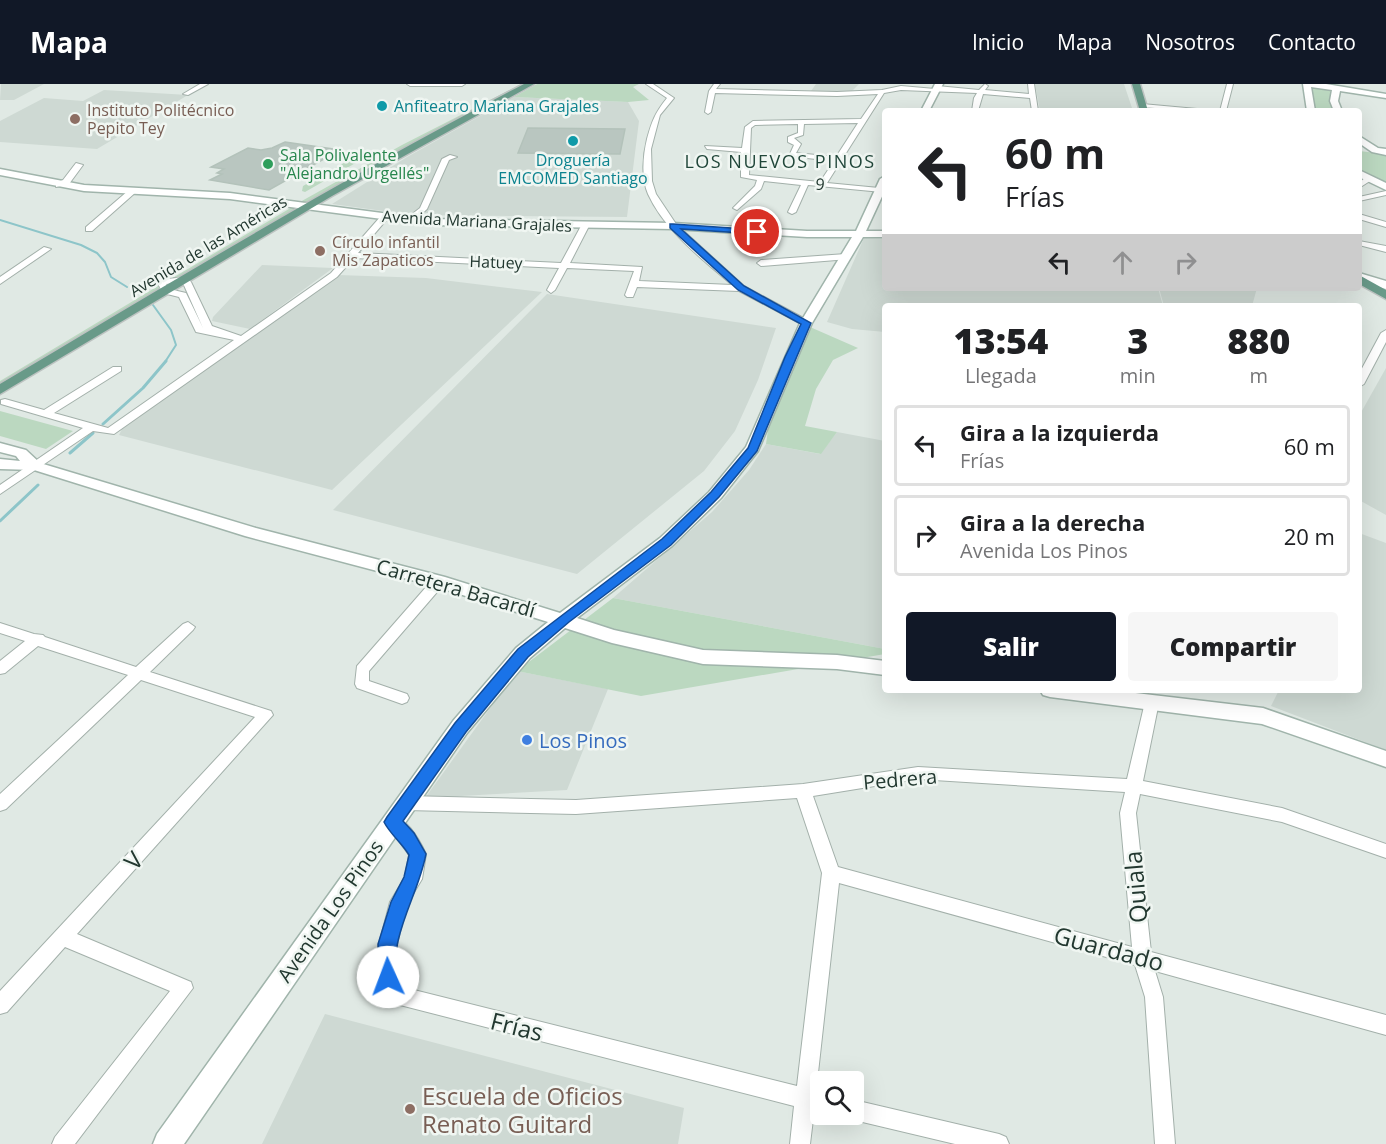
<!DOCTYPE html>
<html lang="es">
<meta charset="utf-8">
<style>
body{margin:0;font-family:"Open Sans",sans-serif;background:#f6f6f6;color:#202124;height:100vh;display:flex;flex-direction:column;font-size:22px;white-space:nowrap}
*{box-sizing:border-box;margin:0}
p{font-size:20px;color:#757577}
.icon{flex:none;width:33px;height:33px;fill:none;stroke:currentColor;stroke-width:2;stroke-linecap:round;stroke-linejoin:round}
.map{position:relative;flex:1;overflow:hidden}
.details{position:absolute;left:882px;top:219px;width:480px;height:390px;display:flex;flex-direction:column;background:#fff;border-radius:6px;box-shadow:0 6px 24px #0002}
.details>*{flex:none}
.hud{position:absolute;left:882px;top:24px;width:480px;height:183px;border-radius:6px;box-shadow:0 6px 24px #0002;background:#fff;color:#202124;overflow:hidden}
.tools{position:absolute;left:810px;top:987px;display:grid;gap:12px}
.tools a{display:grid;place-items:center;width:54px;height:54px;border-radius:6px;background:#fff;box-shadow:0 6px 24px #0002;font-size:30px}
.pin{position:absolute;display:grid;place-items:center;width:51px;height:51px;color:#fff;margin:-26px;border:3px solid #fff;border-radius:50%;box-shadow:0 2px 6px #0007}
.me{position:absolute;width:66px;margin:-33px;rotate:358deg;stroke-linejoin:round;filter:drop-shadow(0 0 4px #0008)}
.turn{display:flex;align-items:center;gap:21px;height:126px;padding:0 24px;font-size:27px}
.turn .icon{width:78px;height:78px;stroke-width:2.5}
.turn b{display:block;font-size:42px;line-height:51px}
.lanes{display:flex;align-items:center;height:57px;padding:0 24px;background:#0003;justify-content:center;gap:30px;direction:ltr}
.lanes .off{opacity:.35}
.eta{display:flex;justify-content:space-evenly;align-items:center;height:102px;text-align:center}
.eta b{font-size:36px;font-weight:800;line-height:42px}
.action{display:flex;gap:12px;margin-top:auto;padding:12px 24px}
.action a{flex:1;height:69px;border-radius:6px;background:#111827;color:#fff;font-size:24px;font-weight:800;line-height:69px;text-align:center}
.action a+a{background:#f6f6f6;color:#202124}
ul{padding:0;list-style:none}
li{display:flex;align-items:center;gap:18px;height:81px;margin:0 12px 9px;padding:0 12px;border:3px solid #e0e0e0;border-radius:6px}
li div{flex:1}
li b{display:block;font-size:22px}
li em{font-style:normal}
header{display:flex;align-items:center;gap:36px;box-sizing:border-box;height:84px;padding:0 30px;background:#111827;color:#fff}
header strong{font-size:28px}
nav{display:flex;gap:33px;margin-inline-start:auto;font-size:21px}
.map>svg:first-child{display:block}
.built{fill:#ced9d3}
.green{fill:#bbd8c0}
.lines{fill:none;stroke-linecap:round;stroke-linejoin:round}
.stream-far1{stroke:#8dc5c9;stroke-width:2}
.stream{stroke:#8dc5c9;stroke-width:3}
.building{fill:#b9c6c0;stroke:#b3c2ba;stroke-width:1.5}
.street-casing{stroke:#a3b0aa;stroke-width:2}
.secondary-casing{stroke:#a0b4ab;stroke-width:3}
.primary-casing{stroke:#bdc3c1;stroke-width:3}
.street{fill:#fff;fill-rule:evenodd}
.secondary{fill:#fff;fill-rule:evenodd}
.primary{fill:#699a89;fill-rule:evenodd}
.route{fill:#1a73e8;stroke:#114b97;stroke-width:1.5}
.culture-dot{fill:#0f9aa8;stroke:#f0f6f2;stroke-width:2}
.education-dot{fill:#8d6e63;stroke:#f0f6f2;stroke-width:2}
.leisure-dot{fill:#2e9e5b;stroke:#f0f6f2;stroke-width:2}
.shop-dot{fill:#3f7fe0;stroke:#f0f6f2;stroke-width:2}
.labels{text-anchor:middle;dominant-baseline:central;stroke-width:5;stroke-linejoin:round;paint-order:stroke}
.far-culture-label{font-size:16px;fill:#0d838f;stroke:#f0f6f2;text-anchor:start}
.far-education-label{font-size:16px;fill:#785e54;stroke:#f0f6f2;text-anchor:start}
.far-leisure-label{font-size:16px;fill:#27864d;stroke:#f0f6f2;text-anchor:start}
.far-street-label{font-size:16px;fill:#223830;stroke:#f0f6f2}
.far-neighbourhood-label{font-size:18px;letter-spacing:1.5px;fill:#21473a;stroke:#f0f6f2}
.street-label{font-size:20px;fill:#223830;stroke:#f0f6f2}
.shop-label{font-size:20px;fill:#366cbe;stroke:#f0f6f2;text-anchor:start}
.near-street-label{font-size:24px;fill:#223830;stroke:#f0f6f2}
.near-education-label{font-size:24px;fill:#785e54;stroke:#f0f6f2;text-anchor:start}
</style>
<header>
<strong>Mapa</strong>
<nav><a>Inicio</a><a>Mapa</a><a>Nosotros</a><a>Contacto</a></nav>
</header>
<div class="map">
<svg width="1386" height="1060" viewBox="0 0 1386 1060">
<rect width="100%" height="100%" fill="#e0e9e4"/>
<path class="built" d="M1,0H44L14,16H0Z
M816,0H859L852,7L841,9L811,7Z
M1035,0H1124L1133,27H1040Z
M104,6L188,11L97,65L0,58V37L44,14L83,17Z
M514,13L628,18L639,37L627,133L413,131L332,120L407,73Z
M864,154L885,155V204H1158L1163,222H885V248L852,245L827,238Z
M262,181L333,184L250,245L212,237L213,233Z
M338,191L426,194L542,208L332,406L119,351L122,345Z
M1159,204H1257L1252,222H1164Z
M547,210L776,244L758,296L735,347L704,387L577,490L333,426Z
M1386,284V431L1359,416V332Z
M837,348L885,357V565L613,514L712,428L749,386L766,360L820,370Z
M1359,449L1386,459V666L1271,622L1279,606H1359Z
M517,587L608,605L567,706L425,714Z
M325,930L684,1024L678,1060H262Z"/>
<path class="green" d="M521,0H526L419,55L305,119L300,118L402,61Z
M537,0H639L633,3L649,16L628,18L514,13Z
M1313,3L1331,5V17L1334,27H1315L1311,15Z
M1359,67L1386,70V102L1359,85Z
M363,73H366L305,108L302,107L303,102L351,75Z
M294,122L300,123L181,194L171,195Z
M158,202L160,206L0,302V297Z
M810,243L858,264L833,276L816,305L805,342L837,348L821,370L766,360L768,346Z
M0,327L73,347L46,365L0,352Z
M613,514L885,565V570L641,612L517,587Z"/>
<g class="lines">
<path class="stream-far1" d="M0,136L81,161L97,169L105,178L111,193L127,203
M153,221L171,246L176,261L165,278"/>
<path class="stream" d="M103,340L143,304L166,277
M70,369L93,349
M0,437L38,401"/>
</g>
<path class="building" d="M528,44L625,45L620,70L518,69Z
M285,58L340,66L269,106L210,96L222,90L217,89L224,85L211,83L248,64L261,66L272,64Z"/>
<g class="lines">
<defs>
<path id="street" d="M200,0H208L188,11L183,10Z
M407,0H465L462,2H410Z
M646,0H653L674,14L660,31L651,65L652,97L656,110L676,140L744,202L809,237V241H803L739,207L637,203L633,213H627L625,211L634,187L567,184L555,206L551,209L547,206L559,184L354,174L337,193L114,350L93,347L0,410V401L83,344L1,320V316L5,315L44,326L113,283H121V287L54,329L108,344L234,256L196,248L179,213L163,209L157,198L158,196L186,193L191,198L212,242L241,252L331,189L381,132L388,134L358,169L561,179L581,142L585,140L589,142L570,179L642,183L639,197L732,201C702,175 665,147 648,110C641,94 643,71 647,55C652,37 655,29 667,14ZM181,198L183,199L203,244L186,209L169,205L166,200Z
M714,0H720L716,5L837,8L882,6L901,2L935,5L937,2L979,6L985,0L988,2L985,6L1029,10L1028,0H1034L1038,27H1032L1030,14L983,10L978,27H972L974,14L977,9L901,6L884,9L827,99L879,104H882V108L808,101L796,128L792,130L788,128L801,101L764,97L761,105L737,126L733,124L755,102L757,96L741,93V68L707,65L705,62L742,64L745,43L753,37L861,35L878,10L837,12L715,9L711,28L708,30L705,28L709,7ZM858,39L836,73L796,69L801,60L794,54L803,51L804,40ZM798,40V49L788,53V58L794,61L789,72L834,77L820,98L749,91L751,44L755,41Z
M1227,0H1233L1226,27H1220Z
M1142,20L1197,25L1200,27L1140,23Z
M450,71L457,73L449,76L427,125L413,138H407V134L420,124L442,75Z
M76,79L83,81L69,100L56,103V99L63,96Z
M1366,93L1373,95L1359,104V99Z
M129,106L136,108L92,147H86V143Z
M1386,107V111L1359,117V113Z
M1359,130L1386,138V143L1359,135Z
M1359,157L1386,162V168L1359,161Z
M44,163L51,165L0,200V193Z
M846,170L849,171V175L761,182L757,179L761,176Z
M1386,246V258L1364,300L1359,303V290L1381,249Z
M439,493L444,494L446,497L444,500L369,587V597L407,610L409,614L407,618L402,620L357,604L355,600L357,582L434,494Z
M188,538L195,543L193,546L150,588L271,627L273,631L77,850L191,898L193,904L75,1060H52L55,1053L170,907L65,863L7,928L0,930V907L255,633L141,596L6,725L0,727V710L128,591L38,562L5,589L0,590V577L25,557L0,549V539L34,550L43,551L45,553L136,583L183,540Z
M1152,612L1157,614L1159,618L1143,697L1282,724L1386,760V774L1282,738L1140,710L1136,729L1151,868L1386,931V951L1155,887L1163,913L1175,1060H1155L1145,913L1135,881L839,799L816,1007L820,1008V1028L814,1027L810,1060H790L794,1022L400,921L393,918L380,893L379,860L390,818L405,793L409,771L385,738L387,733C404,727 420,757 426,770L422,795L407,820L397,860L398,891L406,904L797,1002L822,789L797,714L576,730L406,726L400,724L398,719L400,714L406,712L576,716L803,700L918,683L1127,695L1145,618L1147,614ZM918,695L1125,708L1120,729L1132,863L838,783L813,712Z
M854,1016L999,1050L1006,1053L1009,1060H955L854,1036L846,1030H854Z"/>
<path id="secondary" d="M935,0H943L929,27H921Z
M1303,0H1326L1386,10V14L1340,7L1338,17L1342,27H1334L1330,17L1332,6L1311,3L1315,27H1307Z
M1359,52L1378,64L1386,65V71L1372,68L1359,59Z
M0,85L84,101L230,109L428,135L673,139L807,147H856L880,95L885,92V106L866,147H885V153H863L812,239L758,367L721,414L672,462L577,534L614,546L703,566L837,571L885,577V591L837,585L703,580L612,559L565,544L530,574L467,649L184,1060H153L157,1050L453,637L516,564L548,538L434,502L245,452L34,386L0,385V375L20,377L16,372L0,368V359L26,366L40,379L256,444L445,493L560,529L660,454L709,408L746,363L800,239L852,153H807L673,145L428,141L230,115L84,107L0,91Z
M1359,86L1386,99V106L1359,93Z
M1359,189L1386,197V205L1359,197Z
M1040,606H1110L1263,624L1386,667V683L1262,640L1050,613L1043,611Z"/>
<path id="primary" d="M524,0H534L332,112L0,310V300C173,197 345,93 524,0Z
M1132,0H1140L1148,27H1140Z
M1359,191L1386,206V215L1359,200Z"/>
</defs>
<use href="#street" class="street-casing"/>
<use href="#secondary" class="secondary-casing"/>
<use href="#primary" class="primary-casing"/>
<use href="#street" class="street"/>
<use href="#secondary" class="secondary"/>
<use href="#primary" class="primary"/>
</g>
<path class="route" d="M673,140L760,146V150H757L681,145L744,202L811,239L757,367L719,413L671,461L569,538L528,573L466,648L403,737L414,749L426,770C420,801 405,826 398,857C394,871 401,886 395,899L388,902L382,899L379,893L378,860L391,818L404,793L409,771C402,759 390,750 384,738L387,733L455,639L518,565L662,455L711,408L748,364L785,273L801,240L738,206L670,144V140Z"/>
<g class="culture-dot">
<circle cx="382" cy="22" r="6"/>
<circle cx="573" cy="57" r="6"/>
</g>
<g class="education-dot">
<circle cx="75" cy="35" r="6"/>
<circle cx="320" cy="167" r="6"/>
<circle cx="410" cy="1025" r="6"/>
</g>
<circle class="leisure-dot" cx="268" cy="80" r="6"/>
<circle class="shop-dot" cx="527" cy="656" r="6"/>
<g class="labels">
<g class="far-culture-label">
<text x="394" y="22">Anfiteatro Mariana Grajales</text>
<text x="573" y="76" text-anchor="middle">Droguería<tspan x="573" dy="18">EMCOMED Santiago</tspan></text>
</g>
<g class="far-education-label">
<text x="87" y="26">Instituto Politécnico<tspan x="87" dy="18">Pepito Tey</tspan></text>
<text x="332" y="158">Círculo infantil<tspan x="332" dy="18">Mis Zapaticos</tspan></text>
</g>
<g class="far-leisure-label">
<text x="280" y="71">Sala Polivalente<tspan x="280" dy="18">"Alejandro Urgellés"</tspan></text>
</g>
<g class="far-street-label">
<text transform="translate(820 100) rotate(5)">9</text>
<text transform="translate(477 137) rotate(3)">Avenida Mariana Grajales</text>
<text transform="translate(208 162) rotate(-31)">Avenida de las Américas</text>
<text transform="translate(496 178) rotate(2)">Hatuey</text>
</g>
<g class="far-neighbourhood-label">
<text x="780" y="77">LOS NUEVOS PINOS</text>
</g>
<g class="street-label">
<text transform="translate(456 504) rotate(16)">Carretera Bacardí</text>
<text transform="translate(900 695) rotate(-5)">Pedrera</text>
<text transform="translate(330 827) rotate(-55)">Avenida Los Pinos</text>
</g>
<g class="shop-label">
<text x="539" y="656">Los Pinos</text>
</g>
<g class="near-street-label">
<text transform="translate(133 776) rotate(-48)">V</text>
<text transform="translate(1135 803) rotate(-95)">Quiala</text>
<text transform="translate(1109 864) rotate(15)">Guardado</text>
<text transform="translate(517 942) rotate(14)">Frías</text>
</g>
<g class="near-education-label">
<text x="422" y="1011">Escuela de Oficios<tspan x="422" dy="28">Renato Guitard</tspan></text>
</g>
</g>
</svg>
<div class="tools">
<a><svg class="icon" aria-label="search" viewBox="0 0 24 24"><circle cx="10" cy="10" r="6"/><path d="M15 15l6 6"/></svg></a>
</div>
<div class="pin" style="left:757px;top:148px;background:#d93025"><svg class="icon" aria-label="arrive" viewBox="0 0 24 24"><path d="M6 21V4h12l-3 4 3 4H6"/></svg></div>
<svg class="me" style="left:388px;top:893px" viewBox="-20 -20 40 40"><circle r="19" fill="#fff"/><path d="M0-13L10 11 0 6-10 11z" fill="#1a73e8"/></svg>
<div class="hud">
<div class="turn"><svg class="icon" aria-label="left" viewBox="0 0 24 24"><path d="M17 20v-9H6M10 6l-5 5 5 5"/></svg><div><b>60 m</b>Frías</div></div>
<div class="lanes"><svg class="icon" aria-label="left" viewBox="0 0 24 24"><path d="M17 20v-9H6M10 6l-5 5 5 5"/></svg><svg class="icon off" aria-label="ahead" viewBox="0 0 24 24"><path d="M12 20V5M6 11l6-6 6 6"/></svg><svg class="icon off" aria-label="right" viewBox="0 0 24 24"><path d="M7 20v-9h11M14 6l5 5-5 5"/></svg></div>
</div>
<section class="details">
<div class="eta">
<div><b>13:54</b><p>Llegada</p></div>
<div><b>3</b><p>min</p></div>
<div><b>880</b><p>m</p></div>
</div>
<ul>
<li><svg class="icon" aria-label="left" viewBox="0 0 24 24"><path d="M17 20v-9H6M10 6l-5 5 5 5"/></svg><div><b>Gira a la izquierda</b><p>Frías</p></div><em>60 m</em></li>
<li><svg class="icon" aria-label="right" viewBox="0 0 24 24"><path d="M7 20v-9h11M14 6l5 5-5 5"/></svg><div><b>Gira a la derecha</b><p>Avenida Los Pinos</p></div><em>20 m</em></li>
</ul>
<div class="action"><a>Salir</a><a>Compartir</a></div>
</section>
</div>
